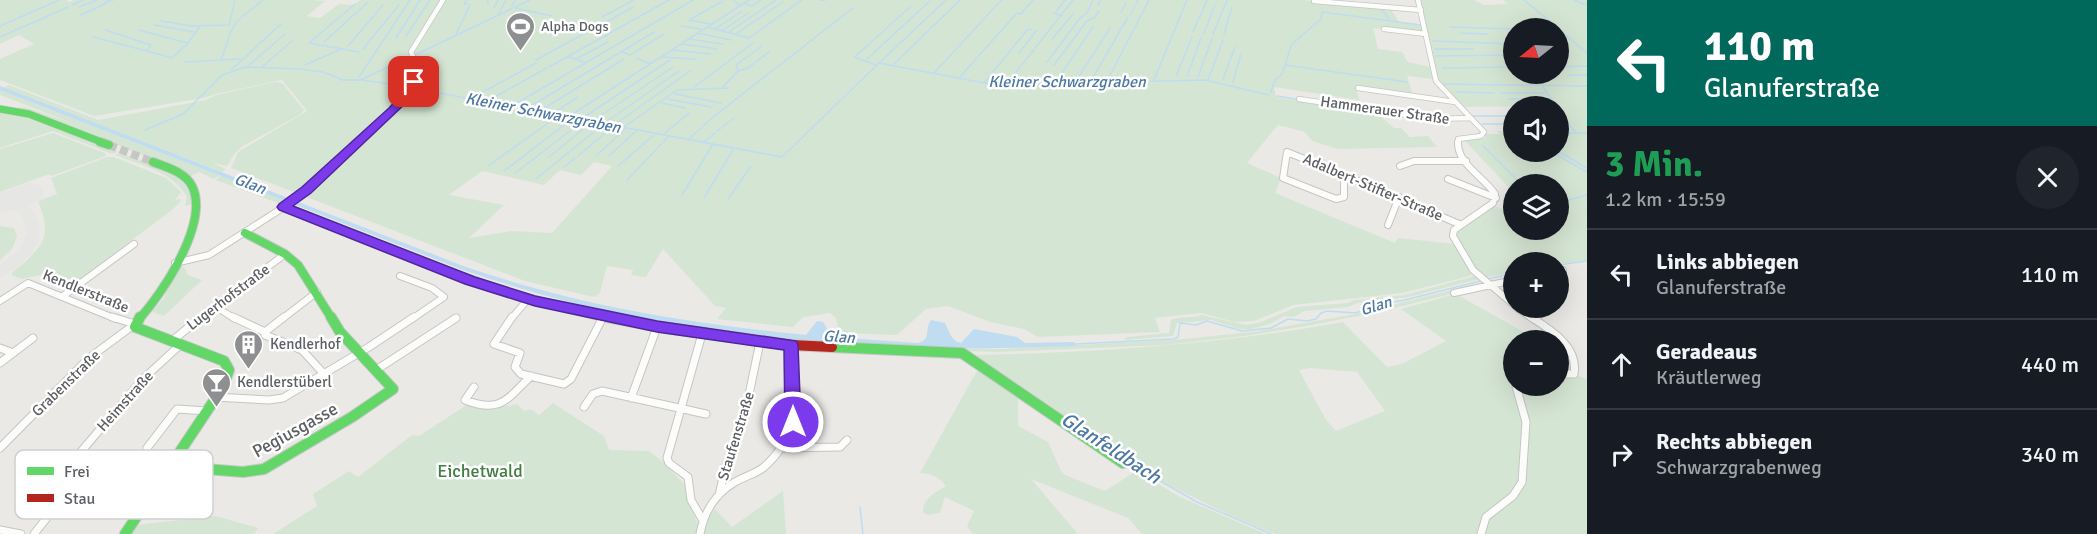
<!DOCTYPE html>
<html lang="de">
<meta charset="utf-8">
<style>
body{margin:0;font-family:Signika,sans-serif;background:#20242c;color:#f1f3f6;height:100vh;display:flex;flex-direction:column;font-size:22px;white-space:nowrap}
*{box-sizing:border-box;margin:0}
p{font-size:20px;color:#9ea1a6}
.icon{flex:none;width:33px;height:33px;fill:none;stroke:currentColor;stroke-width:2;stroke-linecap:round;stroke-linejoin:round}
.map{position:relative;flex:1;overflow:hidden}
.drawer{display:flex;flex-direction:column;background:#171b24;width:510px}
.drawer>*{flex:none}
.banner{background:#00695c;color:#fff;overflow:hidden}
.needle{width:39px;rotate:252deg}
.buttons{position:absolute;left:1503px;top:18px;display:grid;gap:12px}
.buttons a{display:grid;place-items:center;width:66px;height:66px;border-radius:50%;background:#171b24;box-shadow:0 6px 24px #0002;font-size:30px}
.pin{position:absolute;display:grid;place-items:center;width:51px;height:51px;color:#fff;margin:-26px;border-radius:12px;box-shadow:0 3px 9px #0006}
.me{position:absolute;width:66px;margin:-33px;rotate:0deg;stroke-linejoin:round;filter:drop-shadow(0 0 4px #0008)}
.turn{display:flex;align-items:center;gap:21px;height:126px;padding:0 18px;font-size:27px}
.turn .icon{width:78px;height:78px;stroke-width:2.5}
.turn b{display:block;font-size:42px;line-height:51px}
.round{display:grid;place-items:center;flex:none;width:63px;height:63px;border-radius:32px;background:#20242c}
.overview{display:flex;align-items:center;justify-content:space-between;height:102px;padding:0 18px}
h1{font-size:36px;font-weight:700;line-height:45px;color:#1e9e55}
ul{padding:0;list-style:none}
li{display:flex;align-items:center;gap:18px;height:90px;padding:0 18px;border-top:2px solid #363941}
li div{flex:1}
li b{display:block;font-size:22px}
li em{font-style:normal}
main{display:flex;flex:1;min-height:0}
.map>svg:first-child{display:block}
.green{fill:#d5e5d3;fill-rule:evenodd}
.water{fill:#bfdcf0}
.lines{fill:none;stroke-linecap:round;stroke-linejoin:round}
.stream{stroke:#bfdcf0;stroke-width:1.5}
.taxiway{fill:#e6e6e4;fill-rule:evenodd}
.runway{fill:#e6e6e4;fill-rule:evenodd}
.secondary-tunnel{stroke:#c6c6c5;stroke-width:8;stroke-dasharray:8 4;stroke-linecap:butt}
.street-far2-casing{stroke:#c5c5c5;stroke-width:6}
.street-far1-casing{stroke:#c5c5c5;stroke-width:8}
.street-casing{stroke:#c5c5c5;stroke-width:9}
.fast-far2-casing{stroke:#c7c7c7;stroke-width:8}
.fast-far1-casing{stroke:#c7c7c7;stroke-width:10}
.fast-casing{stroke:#c7c7c7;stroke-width:12}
.jam-casing{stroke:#c7c7c7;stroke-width:12}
.street-far2{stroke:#fcfcfb;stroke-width:4.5}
.street-far1{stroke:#fcfcfb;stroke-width:6}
.street{stroke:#fcfcfb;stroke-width:7}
.fast-far2{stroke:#63d668;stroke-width:7}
.fast-far1{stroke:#63d668;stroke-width:8}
.fast{stroke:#63d668;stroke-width:10}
.jam{stroke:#b3261e;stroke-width:10}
.route{fill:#7c3aed;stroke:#51269a;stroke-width:1.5}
.labels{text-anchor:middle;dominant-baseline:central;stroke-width:5;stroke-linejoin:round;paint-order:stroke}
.far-poi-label{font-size:14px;fill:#5c5f63;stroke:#fff;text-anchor:start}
.street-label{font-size:15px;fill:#5c5f63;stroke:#fff}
.poi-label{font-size:15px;fill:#5c5f63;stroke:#fff;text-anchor:start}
.water-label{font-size:16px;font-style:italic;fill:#4c78a3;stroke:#fff}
.near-street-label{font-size:18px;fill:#5c5f63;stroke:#fff}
.near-park-label{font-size:18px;fill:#407e41;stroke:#fff}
.near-water-label{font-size:20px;font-style:italic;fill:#4c78a3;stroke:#fff}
.key{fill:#fff;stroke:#cecfd0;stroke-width:1.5}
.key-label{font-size:16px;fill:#5c5f63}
</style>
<main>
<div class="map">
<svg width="1587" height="534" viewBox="0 0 1587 534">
<rect width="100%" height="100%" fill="#eae9e6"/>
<path class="green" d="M0,0H69L66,1L69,2L74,0H313L325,1L307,16L320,18L339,4L354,5L360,0H1302L1390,8L1399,22L1422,25L1424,33L1373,28L1378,49L1402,52L1408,62L1430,67L1433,79L1407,76L1413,95L1356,87L1359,100L1274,87L1276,97L1378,114L1394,128H1401L1410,137L1428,136L1437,147L1337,149L1312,141L1305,132L1278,125L1247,163L1281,178L1275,193L1395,243L1398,238L1455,244L1472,273L1470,276L1402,293L1293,305L1254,321L1235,322L1201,313L1155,318L1160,332L1038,337L1024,329L990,322L948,306L926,309L897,335L846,333L838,328L836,318L830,313L803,317L793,327L717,319L726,308L715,306L663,249L646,277L631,275L633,270L607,266L600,293L594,297L525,281L231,168L238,152L307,111L282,80L216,94L204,98L94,116L0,80V59L34,44L19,35L0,44ZM594,162L612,166L552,233L511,231L469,238L504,205L449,195L482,171L544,185L560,170L581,175Z
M1420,0H1474L1484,5L1508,4L1503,0H1587V260L1559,264L1514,262L1513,272L1483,278L1479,275L1456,234L1458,229L1495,206L1501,209L1513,201L1514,230H1558V184H1514L1513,192L1466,142L1461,141L1485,138V134H1500L1497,131H1513L1514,152H1558L1559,132L1568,131L1559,122L1558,106L1461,107L1438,81ZM1514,28H1558V74H1514Z
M276,82L282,83L304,110L301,114L243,146L235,153L227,166L213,163L226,169L222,172L3,88L9,85L98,120L206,100L216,95Z
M0,90L219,175L214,179L199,172L189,177C133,150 73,124 13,108L25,107L72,123L0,95Z
M0,111L27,116L118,152L112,154L53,131L0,148Z
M53,133L105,153L106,156L51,176L49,174L0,192V149Z
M119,153C146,163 190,171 193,204L185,206L187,197C174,172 140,165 115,155Z
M107,157H114L166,178L181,192L175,200L180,199L181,201L172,210L72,285C59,289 51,284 44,274L22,279L11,275C14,270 20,266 25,262C49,240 49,229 38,201L57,194L51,178Z
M221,175L289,202L283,205L216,180Z
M0,226L14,228L17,237L12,249L0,260Z
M177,266L185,268L188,275L202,280L164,316L152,312L164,298Z
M1475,276L1479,279L1409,297L1357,303L1348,307L1304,311L1294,317L1284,316L1270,324L1251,329H1239L1211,320L1177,323L1173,336L1124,340L1127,337L1169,333L1171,320C1181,315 1192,319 1201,315L1246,325L1261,322L1297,307L1348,303L1355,300L1405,295Z
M1484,282L1487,285L1378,312L1312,325L1244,336L1164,345L997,352L794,344L795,340L887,347L1003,349L1174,340L1252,332L1356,314Z
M1456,294L1538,340H1514V386H1558L1559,352L1578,363L1571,373L1587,379V534H1275L1229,515L1151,476L974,355C1098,353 1221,344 1343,322L1387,367L1402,364L1446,341L1401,309ZM1310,368L1357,372L1385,411L1336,431L1326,420L1299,370Z
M979,367L1018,390V426L1048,442L1061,471L1065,475L1105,491L1136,471L1180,497L1266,534H1142L1128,518L1031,479L1078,534H973L967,526L974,511L945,497L940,513L927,515L923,512C923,498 936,492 946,486C939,477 931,473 920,473Z
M553,403L604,436L609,450L649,451L662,461L689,489L691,509L699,526L698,534H273L317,506L313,494L349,471L358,477L412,435L419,436L468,404L496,410L503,405L510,406L517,404L524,411L531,409L539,415Z
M783,491L786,534H701L707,518L715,509L732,527Z
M216,516L258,528L254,534H130L135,525Z"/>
<path class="water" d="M0,86L466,267C580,306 687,323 806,335L817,321L823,322L833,337L918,343C932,340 924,329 931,320L945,323C949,331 951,341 961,343L974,329L1017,337L1025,343L1074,342L1076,346C870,355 659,338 463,270L0,90Z"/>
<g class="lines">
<path class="stream" d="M466,0L464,4H467
M488,0V4
M733,0L739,5
M820,0H825
M1524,0L1558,28
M1574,0L1587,5
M109,1L113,0
M104,3L109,0
M234,3L235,0
M744,3L752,6L761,0
M1136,3L1138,0
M355,4L309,43L359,52
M72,5L83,0
M1098,5L1101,0
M512,6L515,0
M79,7L97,0
M995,7L1002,0
M494,8L498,0
M515,8L552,16
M1381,8L1389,19
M1056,12L1065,0
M1121,12L1126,3
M1017,13L1021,14L1033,0
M1054,13L1062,16
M81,15L107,3
M498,15L506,0
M1130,15L1135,6
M602,17L634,0
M161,21L192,26L229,25L234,5
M237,21L263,0
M711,24L689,20L723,1
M154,25L194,32
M601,25L633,7
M0,26L59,0
M681,26L701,29
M597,27L604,30
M708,27L749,38L802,0
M1450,27L1514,29
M715,29L742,11
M1558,29L1587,53
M105,30L151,45L147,51L172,58L188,43L200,26
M139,30L187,43
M722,31L748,13
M730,31L776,0
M1193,32L1207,0
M230,33L236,23
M697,33L731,40
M737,33L783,2
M1204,33L1215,5
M1461,33L1487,34
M1213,34L1227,0
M1224,34L1232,7
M406,36L430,0
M455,36L470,5
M0,37L68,7
M93,37L147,51
M396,38L420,0
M689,39L723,44
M1052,39L1073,14
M1433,41L1514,44
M324,42L367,3
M682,44L717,49
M1291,45L1321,19L1322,12L1421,25
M348,46L383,5
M1035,48L1073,0
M363,49L399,5
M1435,49H1473
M672,50L710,54
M623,52L630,55L664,34
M1019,53L1036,31
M415,55L530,0
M857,55L911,6
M1436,56L1514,55
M568,57L584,62
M661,57L696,59
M854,57L876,65
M578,58L608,42
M637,58L650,64
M1558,58L1567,66
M867,59L931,0
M221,60L230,35
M536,60L594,28
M184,62L240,59
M1047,62L1080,18L1087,13L1093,0
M879,63L946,0
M894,64L960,0
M249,65L285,34
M305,65L341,49
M1054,65L1087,21L1095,17L1099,11
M1285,65L1407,82
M263,66L292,41
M549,67L669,0
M1085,67L1110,28
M1558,67L1587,66
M1443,68L1514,67
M231,70L281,24
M738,71L748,68L770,51
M934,73L994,8
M1095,74L1128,17
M1568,75H1587
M1176,76L1192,37
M1187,76L1201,38
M359,77L410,0
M1198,77L1212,39
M959,78L1016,14
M1223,79L1235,47
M362,80L409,87
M1154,80L1187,0
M1208,80L1223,40
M1107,81L1149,0
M1091,82L1094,75
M1233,82L1241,54
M984,83L1028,29L1032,30
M1055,83L1093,27
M1075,83L1084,68
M1006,84L1034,50
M1444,84L1587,86
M694,87L753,43
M413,88L782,157L879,63L995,85L1205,80L1269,95
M722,88L738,71L736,65L762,46
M1271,92L1275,80L1282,74L1291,46
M1457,92L1494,93
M1501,93H1545
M675,94L721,103
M1277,96L1296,99
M474,97L536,63
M491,99L547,68
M668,99L711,107
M1508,99H1549
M662,103L685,108
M1532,103L1555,104L1543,87
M512,106L693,0
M526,109L654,32
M538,112L624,59
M552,114L578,97
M1473,116H1514
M568,117L749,0
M581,119L670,60
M1482,124H1514
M1558,124L1569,125L1576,132
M624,127L677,90L728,88
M145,130L183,114L222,75L245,67L300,69L323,72L343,80H360L410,57
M717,131L734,118
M665,133L689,113
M1558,133H1587
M688,140L713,117L853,8
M704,142L715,133
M1482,145L1521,184
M1558,151L1587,168
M1552,152L1587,172
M578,156L617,123L690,71
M596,156L626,128
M609,156L637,130
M549,157L594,120L673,67
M488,166L558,116
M618,166L654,135
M564,167L575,158
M504,171L572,119
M515,173L583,121
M536,179L606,122L679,71
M627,180L668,137
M682,195L713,144
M704,198L734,148
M728,199L751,166
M1558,203L1587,195
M1558,265L1587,261
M1488,279L1514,273
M1075,344L1174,339L1178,337L1180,323L1196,325L1207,321L1242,331L1271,328L1288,319L1307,321L1316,319L1321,313L1327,311L1355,313L1362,311L1364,307L1405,300L1480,281
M1127,462L1197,502L1271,534
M860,507L863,534"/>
<path class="taxiway" d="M13,200L30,206C35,214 40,224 40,233C39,250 16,272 0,277V265L19,250L27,234L21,212L12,208L0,209V201Z"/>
<path class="runway" d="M30,183L41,186L45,193L41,200L0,214V193Z"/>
<path class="secondary-tunnel" d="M109,145L153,162"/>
<defs>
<path id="street-far2" d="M1418,0L1436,81L1484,132L1481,136L1458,139V143
M1314,1L1421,10
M1384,29L1426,34
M1358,88L1455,102
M1299,99L1433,119L1471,118
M357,143C375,126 416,97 417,70C417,65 413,57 411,52L443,0"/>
<path id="street-far1" d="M1458,142C1457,164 1484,177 1495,194L1493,203L1454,230L1453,236L1473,270L1514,305
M1287,152L1344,175V197L1336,199L1283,178Z
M1400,166L1414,161H1466
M1344,175L1459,224
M1448,179L1496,198
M286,206L307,190L358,142
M1388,225L1399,197
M175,263L209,255L284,207
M1558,271L1563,270
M400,276L432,288L444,297L412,319
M1454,293L1514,280
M63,296L134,244
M0,301L28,283L116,319
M215,306L235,319
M1517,308L1533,319
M199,319L285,254
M282,319L317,292
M511,319L529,298"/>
<path id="street" d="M112,317L135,324
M233,317L265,332V335L302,350L324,374
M512,317L494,344L520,353L515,367L521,374L564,384L571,379L603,317
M1531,317C1551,330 1579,347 1574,374H1558
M265,332L284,317
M702,334L667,458L669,463L688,477L691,500L702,519
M172,341L201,317
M0,348L13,353
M0,363L33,338
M376,370L456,318
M474,387L465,400C501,414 507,399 531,376
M215,397L269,400L283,398L369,347L414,317
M631,398L657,327
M584,407L593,394L602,391L706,414
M0,448L89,358L135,324
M147,448L177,409L206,411
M780,448L840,447L847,440
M719,495L726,465L744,418L760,342
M0,530L21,534
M34,534L53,510L38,507V502L143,379L180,345
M700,534C704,512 716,493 735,482C745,476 756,474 764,467C777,456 788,439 792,424C799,399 793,371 791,345
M1481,534L1486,517L1513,496L1522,482L1526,422L1516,386"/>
<path id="fast-far2" d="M0,109L29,114L104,143"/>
<path id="fast-far1" d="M100,142L109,145
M284,207C393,251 499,297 615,319
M245,233L285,254L298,265L332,319
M139,319C163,293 210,222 192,186C185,172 166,167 153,162"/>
<path id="fast" d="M607,317L666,328
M832,347L962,353L1123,463
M169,466L243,472L264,469L352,417L393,389L340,332L331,317
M125,534L223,387L229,370L224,361L135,327L140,317"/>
<path id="jam" d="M666,328L791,345L832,347"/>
</defs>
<use href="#street-far2" class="street-far2-casing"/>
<use href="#street-far1" class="street-far1-casing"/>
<use href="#street" class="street-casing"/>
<use href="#fast-far2" class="fast-far2-casing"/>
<use href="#fast-far1" class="fast-far1-casing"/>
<use href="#fast" class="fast-casing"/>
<use href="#jam" class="jam-casing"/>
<use href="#street-far2" class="street-far2"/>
<use href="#street-far1" class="street-far1"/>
<use href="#street" class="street"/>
<use href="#fast-far2" class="fast-far2"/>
<use href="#fast-far1" class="fast-far1"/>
<use href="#fast" class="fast"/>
<use href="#jam" class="jam"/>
</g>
<path class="route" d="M414,79L420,82L409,100L311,193L293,206L475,277L535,296L657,321L796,341L798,345L801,422L799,427L793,428L787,427L785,422L784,350L657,332L535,306L465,284L279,210L277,207L279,204L302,187L389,108L400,96L411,80Z"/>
<defs>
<symbol id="stadium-pin" viewBox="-11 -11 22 30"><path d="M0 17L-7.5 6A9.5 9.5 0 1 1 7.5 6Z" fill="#8e8f91" stroke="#fff"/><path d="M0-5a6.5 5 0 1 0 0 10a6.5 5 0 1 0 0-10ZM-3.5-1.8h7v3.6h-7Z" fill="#fff"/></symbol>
<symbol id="building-pin" viewBox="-11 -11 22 30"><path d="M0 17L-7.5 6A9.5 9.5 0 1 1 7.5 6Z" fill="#8e8f91" stroke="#fff"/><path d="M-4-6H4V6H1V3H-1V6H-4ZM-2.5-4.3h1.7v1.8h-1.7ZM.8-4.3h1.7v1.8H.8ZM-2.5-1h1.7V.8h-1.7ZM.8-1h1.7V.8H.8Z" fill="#fff"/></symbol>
<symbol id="bar-pin" viewBox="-11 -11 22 30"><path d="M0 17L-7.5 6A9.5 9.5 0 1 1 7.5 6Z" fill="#8e8f91" stroke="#fff"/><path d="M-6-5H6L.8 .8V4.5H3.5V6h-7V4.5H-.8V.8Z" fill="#fff"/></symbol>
</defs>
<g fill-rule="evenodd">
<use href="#stadium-pin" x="504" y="10" width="33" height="45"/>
<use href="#building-pin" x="232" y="328" width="33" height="45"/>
<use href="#bar-pin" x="200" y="366" width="33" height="45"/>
</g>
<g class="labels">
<g class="far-poi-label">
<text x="541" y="26">Alpha Dogs</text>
</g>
<g class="street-label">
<text transform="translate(1385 110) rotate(8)">Hammerauer Straße</text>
<text transform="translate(1373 187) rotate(23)">Adalbert-Stifter-Straße</text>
<text transform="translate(86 291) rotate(22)">Kendlerstraße</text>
<text transform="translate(228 297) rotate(-37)">Lugerhofstraße</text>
<text transform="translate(66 383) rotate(-44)">Grabenstraße</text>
<text transform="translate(125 401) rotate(-48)">Heimstraße</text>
<text transform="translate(736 436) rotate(-73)">Staufenstraße</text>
</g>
<g class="poi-label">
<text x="270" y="344">Kendlerhof</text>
<text x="237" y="382">Kendlerstüberl</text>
</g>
<g class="water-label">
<text x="1067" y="82">Kleiner Schwarzgraben</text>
<text transform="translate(543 113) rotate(11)">Kleiner Schwarzgraben</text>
<text transform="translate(250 184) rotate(21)">Glan</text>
<text transform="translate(1376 306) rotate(-17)">Glan</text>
<text transform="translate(839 337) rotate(4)">Glan</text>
</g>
<g class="near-street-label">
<text transform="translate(295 430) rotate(-29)">Pegiusgasse</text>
</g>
<g class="near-park-label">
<text x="480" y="471">Eichetwald</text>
</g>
<g class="near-water-label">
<text transform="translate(1111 448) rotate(33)">Glanfeldbach</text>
</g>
</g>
<rect x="15" y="450" width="198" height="69" rx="9" class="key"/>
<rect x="27" y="467" width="27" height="8" fill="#63d668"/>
<rect x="27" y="494" width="27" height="8" fill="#b3261e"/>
<g class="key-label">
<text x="64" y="477">Frei</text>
<text x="64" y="504">Stau</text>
</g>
</svg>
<div class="buttons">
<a><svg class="needle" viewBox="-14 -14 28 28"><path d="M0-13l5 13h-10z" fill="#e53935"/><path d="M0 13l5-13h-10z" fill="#9ea1a6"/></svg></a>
<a><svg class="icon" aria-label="sound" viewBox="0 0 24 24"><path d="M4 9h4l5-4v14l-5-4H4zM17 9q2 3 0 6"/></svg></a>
<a><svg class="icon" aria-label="layers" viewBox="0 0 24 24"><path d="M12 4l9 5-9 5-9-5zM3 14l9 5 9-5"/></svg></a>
<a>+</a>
<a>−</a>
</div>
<div class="pin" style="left:414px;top:82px;background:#d93025"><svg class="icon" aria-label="arrive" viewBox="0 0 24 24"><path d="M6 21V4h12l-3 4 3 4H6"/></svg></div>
<svg class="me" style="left:793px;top:422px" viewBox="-20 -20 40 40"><circle r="17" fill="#7c3aed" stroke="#fff" stroke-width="3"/><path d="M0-11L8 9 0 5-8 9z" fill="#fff"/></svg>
</div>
<section class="drawer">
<div class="banner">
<div class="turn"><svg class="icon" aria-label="left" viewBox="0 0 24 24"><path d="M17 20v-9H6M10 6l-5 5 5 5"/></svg><div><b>110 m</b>Glanuferstraße</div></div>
</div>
<div class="overview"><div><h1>3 Min.</h1><p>1.2 km · 15:59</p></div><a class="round"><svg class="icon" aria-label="close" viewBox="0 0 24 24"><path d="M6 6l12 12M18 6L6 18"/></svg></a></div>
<ul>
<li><svg class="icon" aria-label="left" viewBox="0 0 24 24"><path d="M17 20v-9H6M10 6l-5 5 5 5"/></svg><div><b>Links abbiegen</b><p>Glanuferstraße</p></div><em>110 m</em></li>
<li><svg class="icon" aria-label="ahead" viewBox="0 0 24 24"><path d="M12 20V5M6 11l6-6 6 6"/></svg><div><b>Geradeaus</b><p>Kräutlerweg</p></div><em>440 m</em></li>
<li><svg class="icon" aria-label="right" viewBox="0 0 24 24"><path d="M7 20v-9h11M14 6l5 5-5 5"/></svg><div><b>Rechts abbiegen</b><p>Schwarzgrabenweg</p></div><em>340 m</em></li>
</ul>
</section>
</main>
